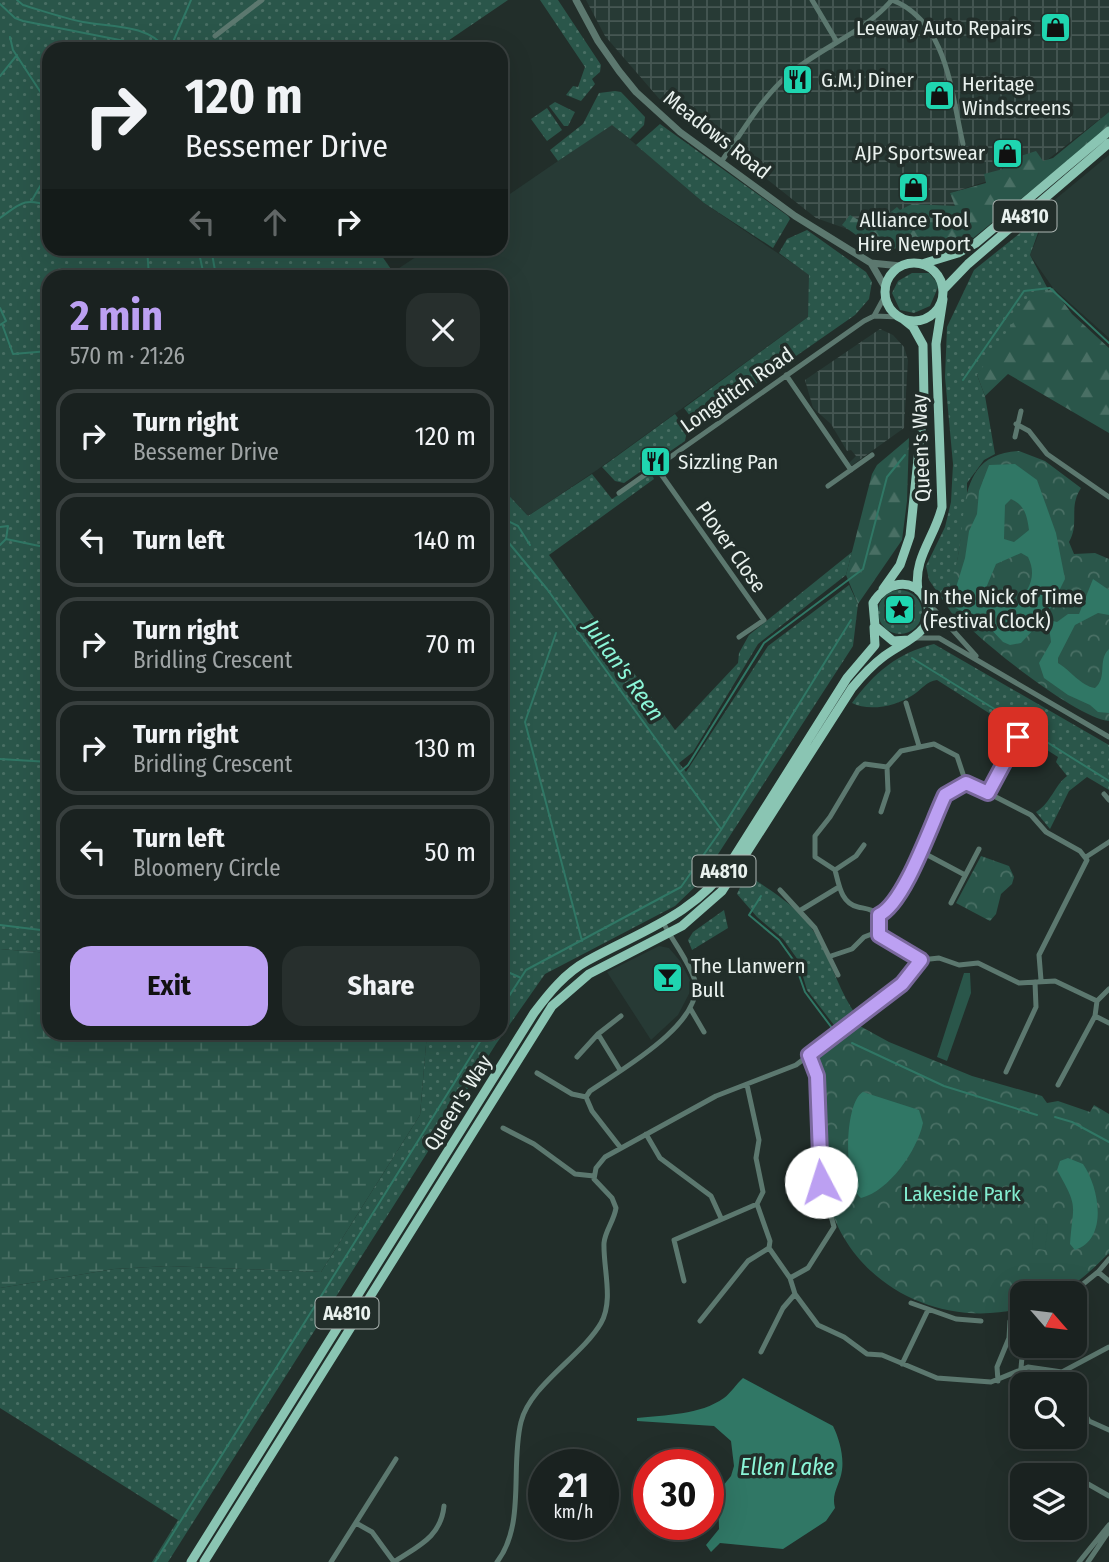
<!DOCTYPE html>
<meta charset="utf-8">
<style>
body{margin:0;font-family:"Fira Sans Condensed",sans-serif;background:#272f2d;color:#f1f3f6;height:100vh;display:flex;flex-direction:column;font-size:26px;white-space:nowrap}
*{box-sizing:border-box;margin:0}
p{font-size:23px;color:#9fa4a5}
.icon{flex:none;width:38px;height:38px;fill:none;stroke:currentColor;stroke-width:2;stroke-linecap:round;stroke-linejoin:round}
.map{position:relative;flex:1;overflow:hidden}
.side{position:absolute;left:42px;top:270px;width:466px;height:770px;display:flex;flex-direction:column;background:#1a2220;border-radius:21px;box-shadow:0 7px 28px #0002,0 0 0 2px #383f3e}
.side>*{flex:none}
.top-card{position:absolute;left:42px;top:42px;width:466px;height:214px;border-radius:21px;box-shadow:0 7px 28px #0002,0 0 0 2px #383f3e;background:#1a2220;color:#f1f3f6;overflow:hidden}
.needle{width:46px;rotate:118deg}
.buttons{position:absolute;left:1010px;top:1281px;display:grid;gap:14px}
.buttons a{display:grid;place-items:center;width:77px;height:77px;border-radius:14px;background:#1a2220;box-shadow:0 7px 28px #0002,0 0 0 2px #383f3e;font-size:35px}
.speed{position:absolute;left:528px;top:1449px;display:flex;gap:14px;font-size:35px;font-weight:700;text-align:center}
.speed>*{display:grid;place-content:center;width:91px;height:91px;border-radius:50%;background:#1a2220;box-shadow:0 7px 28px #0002,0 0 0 2px #383f3e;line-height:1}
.speed small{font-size:18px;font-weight:400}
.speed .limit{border:10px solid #d22;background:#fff;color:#111}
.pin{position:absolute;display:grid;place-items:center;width:60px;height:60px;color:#fff;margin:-30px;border-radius:14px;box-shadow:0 4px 10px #0006}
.me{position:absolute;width:77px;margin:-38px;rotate:355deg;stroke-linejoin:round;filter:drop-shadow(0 0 5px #0008)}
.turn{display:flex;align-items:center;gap:24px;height:147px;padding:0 28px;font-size:32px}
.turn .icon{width:91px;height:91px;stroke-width:2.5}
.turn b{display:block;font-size:49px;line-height:60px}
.lanes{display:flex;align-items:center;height:66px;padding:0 28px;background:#0003;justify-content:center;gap:35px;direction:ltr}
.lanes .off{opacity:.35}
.round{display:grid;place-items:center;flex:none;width:74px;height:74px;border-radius:21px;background:#272f2d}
.overview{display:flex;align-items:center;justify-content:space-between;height:119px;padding:0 28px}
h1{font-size:42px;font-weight:700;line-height:52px;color:#bca0f2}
.primary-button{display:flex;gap:14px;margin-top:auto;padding:14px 28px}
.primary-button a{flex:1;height:80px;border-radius:21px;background:#bca0f2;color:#111;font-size:28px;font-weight:700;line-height:80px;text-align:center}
.primary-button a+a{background:#272f2d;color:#f1f3f6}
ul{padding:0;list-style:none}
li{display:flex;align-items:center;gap:21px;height:94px;margin:0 14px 10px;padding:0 14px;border:4px solid #383f3e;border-radius:21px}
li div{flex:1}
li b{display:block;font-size:26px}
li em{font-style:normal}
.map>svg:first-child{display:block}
.built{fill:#273a35}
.industrial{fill:url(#industrial-grid)}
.grass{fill:url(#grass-dots)}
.forest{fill:url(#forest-firs)}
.wetland{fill:url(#wetland-marsh)}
.park{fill:url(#park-crowns)}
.garden{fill:#2a564a}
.water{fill:#307765;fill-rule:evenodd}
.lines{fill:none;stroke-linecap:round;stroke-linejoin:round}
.stream{stroke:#307765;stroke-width:2}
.minor{stroke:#5c786f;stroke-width:5}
.tertiary{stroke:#5c786f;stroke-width:7}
.primary{stroke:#8ac5b3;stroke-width:9}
.route-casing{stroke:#7a689d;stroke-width:18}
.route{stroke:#bca0f2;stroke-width:12}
.labels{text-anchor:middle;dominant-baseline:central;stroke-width:7;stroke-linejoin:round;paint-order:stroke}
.shield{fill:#222e2a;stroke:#adb6b3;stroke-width:2}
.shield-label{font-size:19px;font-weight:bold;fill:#e9f1ee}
.poi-label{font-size:21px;fill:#e9f1ee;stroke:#222e2a;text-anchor:start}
.street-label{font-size:21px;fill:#e9f1ee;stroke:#222e2a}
.park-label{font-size:21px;fill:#83edd0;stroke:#222e2a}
.water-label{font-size:23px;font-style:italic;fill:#8bf5d7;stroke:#222e2a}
</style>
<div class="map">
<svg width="1109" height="1562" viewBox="0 0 1109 1562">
<defs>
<pattern id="industrial-grid" width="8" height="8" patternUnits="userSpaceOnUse" patternTransform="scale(1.75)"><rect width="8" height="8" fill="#273a35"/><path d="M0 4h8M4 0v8" fill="none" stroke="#465753"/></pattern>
<pattern id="grass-dots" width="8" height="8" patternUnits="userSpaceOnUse" patternTransform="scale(1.75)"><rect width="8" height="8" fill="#2a564a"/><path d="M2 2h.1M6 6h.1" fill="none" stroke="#496f64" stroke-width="1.8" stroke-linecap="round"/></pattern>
<pattern id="forest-firs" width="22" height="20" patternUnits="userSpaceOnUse" patternTransform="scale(1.75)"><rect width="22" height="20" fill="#2a564a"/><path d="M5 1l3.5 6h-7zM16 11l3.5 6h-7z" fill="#496f64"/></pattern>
<pattern id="wetland-marsh" width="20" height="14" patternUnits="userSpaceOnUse" patternTransform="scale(1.75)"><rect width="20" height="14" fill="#2a564a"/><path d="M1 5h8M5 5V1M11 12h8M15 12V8" fill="none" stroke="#496f64"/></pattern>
<pattern id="park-crowns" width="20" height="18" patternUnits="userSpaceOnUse" patternTransform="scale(1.75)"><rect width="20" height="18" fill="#2a564a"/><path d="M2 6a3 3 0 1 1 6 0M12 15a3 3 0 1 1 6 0" fill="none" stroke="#496f64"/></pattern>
</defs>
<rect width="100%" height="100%" fill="#222e2a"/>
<path class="built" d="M612,124L704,203L810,275L808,317L597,470L528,516L501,487L500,276H387L428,249L500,248L501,200Z
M1109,155V338L1053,288L1030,255L1052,202Z
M659,946L669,948L680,961L691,982V990L678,1015L651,1040L607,972Z"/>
<path class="industrial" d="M586,0H1109V112L1042,164L950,193L956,206L871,229L850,230L816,218L724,145L662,102L605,36Z
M880,329L893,335L904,347L908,360L904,428L851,466L849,463L856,456L851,450L847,451L831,424L813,408L805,380Z"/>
<path class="grass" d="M0,0H508L436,49H49V248L377,249L393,272L387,276H49V953L0,949Z
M540,0H558L601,65L600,72L592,79L595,84L581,101L566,95L573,86L578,87L585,67Z
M615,91L621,92L645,117L644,125L630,139L612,125L558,161L550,150L583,124L599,93Z
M555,102L575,112L568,126H564L549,106Z
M547,108L562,130L547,141L531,119Z
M660,124L788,216L790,219L773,248L704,203L636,145Z
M1045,213L1030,255L1049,291L977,375L985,396L995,454L984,460L967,483V502L950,605L964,624L962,628L929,580L926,566L945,527L951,502L953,464L945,377L947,327L974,270Z
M807,230L866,272L872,282L869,299L855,315L697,425L684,408L808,317L809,275L779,253L787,239Z
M912,273H929L939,285L930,306L914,313L900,310L892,293L898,281Z
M675,414L687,431L685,441L624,483L615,481L602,467Z
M651,473L654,479L549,555L675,730L738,663L739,653L749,635L852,552L846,575L758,644L693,752L679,763L686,772L768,646L849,585L858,604L853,646L700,882L675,906L545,974L496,1044L168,1562H152L178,1520L0,1408V1288L114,1269L168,1266L321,1272L420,1115L427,1033L500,1032L501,487L528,516L592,474L612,499Z
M878 612a22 22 0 1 1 44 0a22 22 0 1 1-44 0Z
M934,644L1109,745V790L1087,777L1069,791L1050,829L1036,812C1051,803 1054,786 1067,776L1056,762L1058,757L937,680C927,681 921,690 913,695C897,706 869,712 852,703C874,673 897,653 934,644Z
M746,874C775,893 804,910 820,942C833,967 840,992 856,1015L837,1029L807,990L798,960L783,939L757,917L737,894Z
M724,910L728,928L692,950L688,940L693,932Z"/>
<path class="forest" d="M1109,112V127L972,239L891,249L859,237L842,225L850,215L862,222L869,218L876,224L897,207L900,210L912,204L955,206L950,193L986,183L984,174L1003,169L1002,162L1036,151L1043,161L1053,158Z
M1053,288L1072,314L1109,348V433L1008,374L985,396L977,375L1028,301Z
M909,438L907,501L902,540L858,604L846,575L872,474L877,465Z"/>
<path class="wetland" d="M0,949L49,953V1032L427,1033L420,1115L321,1272L168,1266L114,1269L0,1288Z"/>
<path class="park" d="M1019,451L1045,461L1081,488C1068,508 1080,523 1069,542L1074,554L1095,553L1109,559V721C1077,719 966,632 947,603C947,588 954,575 957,561C967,514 956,454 1019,451Z
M981,856L1009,866L1014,877L1012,884L1001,894L996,914L990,921L956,903Z
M858,1025L889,1042L972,1076L1042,1096L1047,1103L1058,1101L1090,1112L1094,1105L1109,1114V1253C1075,1286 1070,1293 1022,1293V1308C939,1330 847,1283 827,1195C817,1150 820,1102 817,1056Z"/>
<path class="garden" d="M964,973H970L971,993L947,1061L937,1057Z
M1035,1224L1048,1225L1045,1250L1032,1248Z"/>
<path class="water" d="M1015,464L1037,480L1056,533L1065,579L1048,613L1049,620L1057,622L1068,614H1079L1093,579L1109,590V615L1098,613L1075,625L1058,658V663C1070,670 1081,686 1095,688C1108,677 1097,661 1109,649V713L1098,712L1090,705L1068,695L1044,678L1039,663L1051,642L1049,627H1036L1021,643L1010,645L1003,642L986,624L954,607V594L965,558L969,531L977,514L979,491L989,465ZM1011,499C1025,505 1027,516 1029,530L1014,542L1004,539L1005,505ZM1021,553L1028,557C1038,577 1028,593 1013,607C1001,609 988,600 986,588L996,564Z
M863,1092L919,1110L923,1123C917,1151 889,1191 861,1198C843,1184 844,1102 863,1092Z
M1068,1158L1083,1164C1099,1187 1109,1239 1075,1250L1070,1244C1073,1202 1079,1209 1057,1170L1060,1161Z
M743,1378L833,1426C839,1438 844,1456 842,1470C840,1485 831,1493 835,1508L826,1521L783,1549L720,1543L711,1552L706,1545L719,1529L718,1492L731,1476L734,1466L731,1441L714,1426L637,1421V1418C665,1415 700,1415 724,1398C731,1393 736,1384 743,1378Z"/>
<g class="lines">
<path class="stream" d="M17,0L23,5C43,11 63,18 83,22C110,27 148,24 166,49
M0,4L15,18L23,21L130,42L144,49
M10,37L13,50L49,105
M170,49L191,0
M0,76L17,55
M32,200L49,171
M0,218C20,204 24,197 49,206
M147,248L149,276
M198,248L204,276
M211,248L216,276
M0,308L6,321L0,325
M2,324L13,354L49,351
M963,380L1024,291L1050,288L1109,343
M500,501H504L506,520L518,526L530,545
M0,527L8,526L6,539L0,545
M500,529L506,533L509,543L547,589L721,829
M6,539L49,548
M500,573L509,543
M556,633L525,722L582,941
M912,658L1009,718
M1034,734L1109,781
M0,759L49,762
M680,772L688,765L764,643L863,569L887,477L905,455
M761,896L749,915L779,940L794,961L805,992L832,1028
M0,925L49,931
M500,974L510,973L519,977
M500,1010L526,970L681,887L721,830L851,620
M852,1043L944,1086L1037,1115
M1055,1117L1072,1122L1109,1142
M155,1562L486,1032"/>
<path class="minor" d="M812,0L837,42
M892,0C948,22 951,93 963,144
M215,36L262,0
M721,162C742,133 760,100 787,76C819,48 864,33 892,0
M874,316L886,294
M786,375L851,470
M1016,424L1029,431L1047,454L1109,497
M1015,437L1021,411
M656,467L764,620L739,637
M828,486L872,455
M619,493L864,321L874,316L900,317
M931,606L976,656
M916,638H939L1109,737
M906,703L919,746
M1018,737L988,793L1031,815L1046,832L1080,851L1087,860L1039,955L1041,980
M966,783L945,795C933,821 903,905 879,915C872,909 867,909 858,907C841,903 839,885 835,870L815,857V836L830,817L858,770L865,764L887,767L901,751L934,744L957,756L966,783L988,793
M1104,794L1109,800
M881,812L888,791L887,767
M920,851L965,875
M1086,857L1109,842
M835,870L856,856L864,845
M780,890L815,928L838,975
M951,903L979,849
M801,910L839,887
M831,956L852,949L864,937L877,932L921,960
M690,1008L704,1032
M1095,1016L1109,1023
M598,1034L620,1070
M577,1057L598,1034L621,1016
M1006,1072L1036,1007L1035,982
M537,1073L572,1094L586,1097
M747,1085L759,1140L756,1158L763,1192L757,1204L770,1241L769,1248L790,1278L795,1294L818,1325L844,1337L867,1354L882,1355L937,1378L991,1382L1028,1367L1062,1372L1109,1347
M1058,1085L1095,1016L1097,1001
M586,1097L590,1091C619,1071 705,1023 695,981C689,961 673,942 664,924
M586,1097L592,1111L620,1147
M503,1128L534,1144L575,1174L594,1176
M646,1134L660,1158L711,1196L721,1218
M1109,1259L1098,1272L1109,1281
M790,1278L808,1268L834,1227L818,1167L817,1076L809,1055
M684,1281L674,1240L757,1204
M1072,1293L1098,1272
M911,1303L956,1319L981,1321
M700,1321L748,1261L769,1248
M761,1352L783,1308L795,1294
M902,1364L928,1310
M1021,1368L1023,1346
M1062,1372L1068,1384
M998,1381L997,1367L1009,1338L1010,1321
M1074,1396L1089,1421L1109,1430
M1065,1471L1072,1475
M1074,1476L1109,1496
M356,1523L372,1532L394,1562
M331,1562L396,1459
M394,1562C418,1546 441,1537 444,1506
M497,1562C526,1524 510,1466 521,1422C530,1385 582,1356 601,1323C614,1300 603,1268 604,1243C605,1231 614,1221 616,1208L612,1198L594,1179L596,1168L605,1157L716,1096L796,1065L902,984L921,960L939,958L959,965L978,963L1019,983L1055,981L1097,1001L1109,989
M1079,1562L1109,1525
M1088,1562L1109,1531"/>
<path class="tertiary" d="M576,0L598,41L619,71L636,92L680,132L795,216L871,263L901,266
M871,263L886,289"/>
<path class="primary" d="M885 292a29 29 0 1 1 58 0a29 29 0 1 1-58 0Z
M922,264L958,253L976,243L1109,131
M943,290L968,264L1109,143
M883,589L900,565L910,536L924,401L923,345L913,327L903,319
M918,590C913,558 935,537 942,507L936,344L943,299
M191,1562L534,1013C549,993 565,973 587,961C641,931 695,915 731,862L847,678L875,645L874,627
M204,1562L552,1006L589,974L682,926L722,891L852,688C862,676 871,666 883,657C902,642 942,630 925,599C913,575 884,583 873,603L875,626L893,641L909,640"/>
</g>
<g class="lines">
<defs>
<path id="route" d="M821,1182L817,1076L809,1055L902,984L921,960L879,935V915C905,903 932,822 945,795L966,783L988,793L1018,737"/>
</defs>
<use href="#route" class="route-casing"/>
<use href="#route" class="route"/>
</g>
<defs>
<symbol id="shop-square" viewBox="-11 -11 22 22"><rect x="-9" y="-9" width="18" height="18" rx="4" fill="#1fd5b0" stroke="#222e2a"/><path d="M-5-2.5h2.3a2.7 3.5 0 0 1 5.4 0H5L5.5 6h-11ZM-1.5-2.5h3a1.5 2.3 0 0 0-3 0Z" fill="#111"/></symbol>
<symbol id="restaurant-square" viewBox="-11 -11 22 22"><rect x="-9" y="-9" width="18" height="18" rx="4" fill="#1fd5b0" stroke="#222e2a"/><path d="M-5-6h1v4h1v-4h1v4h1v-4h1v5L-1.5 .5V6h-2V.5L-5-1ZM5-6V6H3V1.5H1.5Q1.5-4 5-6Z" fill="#111"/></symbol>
<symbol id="sight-square" viewBox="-11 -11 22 22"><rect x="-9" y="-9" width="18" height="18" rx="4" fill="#1fd5b0" stroke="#222e2a"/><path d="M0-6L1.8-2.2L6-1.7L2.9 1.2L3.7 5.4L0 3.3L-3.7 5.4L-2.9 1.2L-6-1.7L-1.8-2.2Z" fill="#111"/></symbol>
<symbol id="bar-square" viewBox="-11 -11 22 22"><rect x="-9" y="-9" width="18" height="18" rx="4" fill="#1fd5b0" stroke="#222e2a"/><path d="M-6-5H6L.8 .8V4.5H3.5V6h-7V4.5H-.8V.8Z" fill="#111"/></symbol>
</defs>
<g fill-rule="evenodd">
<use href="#shop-square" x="1038" y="10" width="35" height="35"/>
<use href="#restaurant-square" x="780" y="62" width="35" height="35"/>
<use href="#shop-square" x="922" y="78" width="35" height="35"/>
<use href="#shop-square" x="990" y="136" width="35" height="35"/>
<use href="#shop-square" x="896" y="170" width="35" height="35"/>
<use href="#restaurant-square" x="638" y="444" width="35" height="35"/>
<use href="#sight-square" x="882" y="592" width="35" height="35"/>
<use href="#bar-square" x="650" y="960" width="35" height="35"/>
</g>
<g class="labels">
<g class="shield">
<rect x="993.5" y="200.5" width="63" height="31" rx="5"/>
<rect x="692.5" y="855.5" width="63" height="31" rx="5"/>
<rect x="315.5" y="1297.5" width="63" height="31" rx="5"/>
</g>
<g class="shield-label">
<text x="1025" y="216">A4810</text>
<text x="724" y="871">A4810</text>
<text x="347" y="1313">A4810</text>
</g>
<g class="poi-label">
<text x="1032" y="28" text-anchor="end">Leeway Auto Repairs</text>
<text x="821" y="80">G.M.J Diner</text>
<text x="962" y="84">Heritage<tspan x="962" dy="24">Windscreens</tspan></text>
<text x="985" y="153" text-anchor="end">AJP Sportswear</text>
<text x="914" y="220" text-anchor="middle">Alliance Tool<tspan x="914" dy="24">Hire Newport</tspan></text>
<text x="678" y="462">Sizzling Pan</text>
<text x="923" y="597">In the Nick of Time<tspan x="923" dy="24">(Festival Clock)</tspan></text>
<text x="691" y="966">The Llanwern<tspan x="691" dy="24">Bull</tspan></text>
</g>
<g class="street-label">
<text transform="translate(717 135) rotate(38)">Meadows Road</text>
<text transform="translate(737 390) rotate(-35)">Longditch Road</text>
<text transform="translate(921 448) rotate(-92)">Queen's Way</text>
<text transform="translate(731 547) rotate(55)">Plover Close</text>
<text transform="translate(458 1103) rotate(-58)">Queen's Way</text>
</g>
<g class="park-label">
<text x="962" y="1194">Lakeside Park</text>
</g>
<g class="water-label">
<text transform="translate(624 670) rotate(54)">Julian's Reen</text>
<text x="787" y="1467">Ellen Lake</text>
</g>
</g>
</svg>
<div class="buttons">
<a><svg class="needle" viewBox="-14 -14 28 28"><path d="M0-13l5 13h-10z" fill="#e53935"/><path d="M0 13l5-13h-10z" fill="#9fa4a5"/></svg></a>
<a><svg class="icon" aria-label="search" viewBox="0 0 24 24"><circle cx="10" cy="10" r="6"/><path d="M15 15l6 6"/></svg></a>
<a><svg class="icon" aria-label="layers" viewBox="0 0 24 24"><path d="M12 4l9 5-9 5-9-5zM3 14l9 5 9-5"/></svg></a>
</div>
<div class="speed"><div>21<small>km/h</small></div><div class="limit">30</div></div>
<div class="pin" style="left:1018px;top:737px;background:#d93025"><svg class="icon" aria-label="arrive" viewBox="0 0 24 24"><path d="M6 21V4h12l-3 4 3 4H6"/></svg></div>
<svg class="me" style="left:821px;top:1182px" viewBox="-20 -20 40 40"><circle r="19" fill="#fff"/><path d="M0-13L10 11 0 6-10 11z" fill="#bca0f2"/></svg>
<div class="top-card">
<div class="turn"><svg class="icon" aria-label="right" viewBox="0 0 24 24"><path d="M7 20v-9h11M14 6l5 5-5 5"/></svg><div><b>120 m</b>Bessemer Drive</div></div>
<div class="lanes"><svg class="icon off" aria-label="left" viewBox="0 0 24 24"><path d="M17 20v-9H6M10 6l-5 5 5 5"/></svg><svg class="icon off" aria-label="ahead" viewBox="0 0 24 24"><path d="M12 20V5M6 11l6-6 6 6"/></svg><svg class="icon" aria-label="right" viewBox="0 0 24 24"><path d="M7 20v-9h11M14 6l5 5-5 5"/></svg></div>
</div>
<section class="side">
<div class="overview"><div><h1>2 min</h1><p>570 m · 21:26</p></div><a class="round"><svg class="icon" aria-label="close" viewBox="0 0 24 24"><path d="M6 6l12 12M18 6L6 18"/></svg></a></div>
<ul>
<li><svg class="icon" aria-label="right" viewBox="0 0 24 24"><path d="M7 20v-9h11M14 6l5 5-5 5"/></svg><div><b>Turn right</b><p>Bessemer Drive</p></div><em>120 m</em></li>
<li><svg class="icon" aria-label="left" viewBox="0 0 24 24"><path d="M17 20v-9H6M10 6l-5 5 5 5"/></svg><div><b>Turn left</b></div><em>140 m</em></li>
<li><svg class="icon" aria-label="right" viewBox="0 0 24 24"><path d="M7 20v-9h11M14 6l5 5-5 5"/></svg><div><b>Turn right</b><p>Bridling Crescent</p></div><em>70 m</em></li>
<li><svg class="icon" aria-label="right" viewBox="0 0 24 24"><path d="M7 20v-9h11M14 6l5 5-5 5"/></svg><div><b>Turn right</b><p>Bridling Crescent</p></div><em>130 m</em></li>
<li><svg class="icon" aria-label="left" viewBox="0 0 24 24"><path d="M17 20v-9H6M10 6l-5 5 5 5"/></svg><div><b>Turn left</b><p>Bloomery Circle</p></div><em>50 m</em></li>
</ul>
<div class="primary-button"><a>Exit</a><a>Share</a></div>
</section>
</div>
